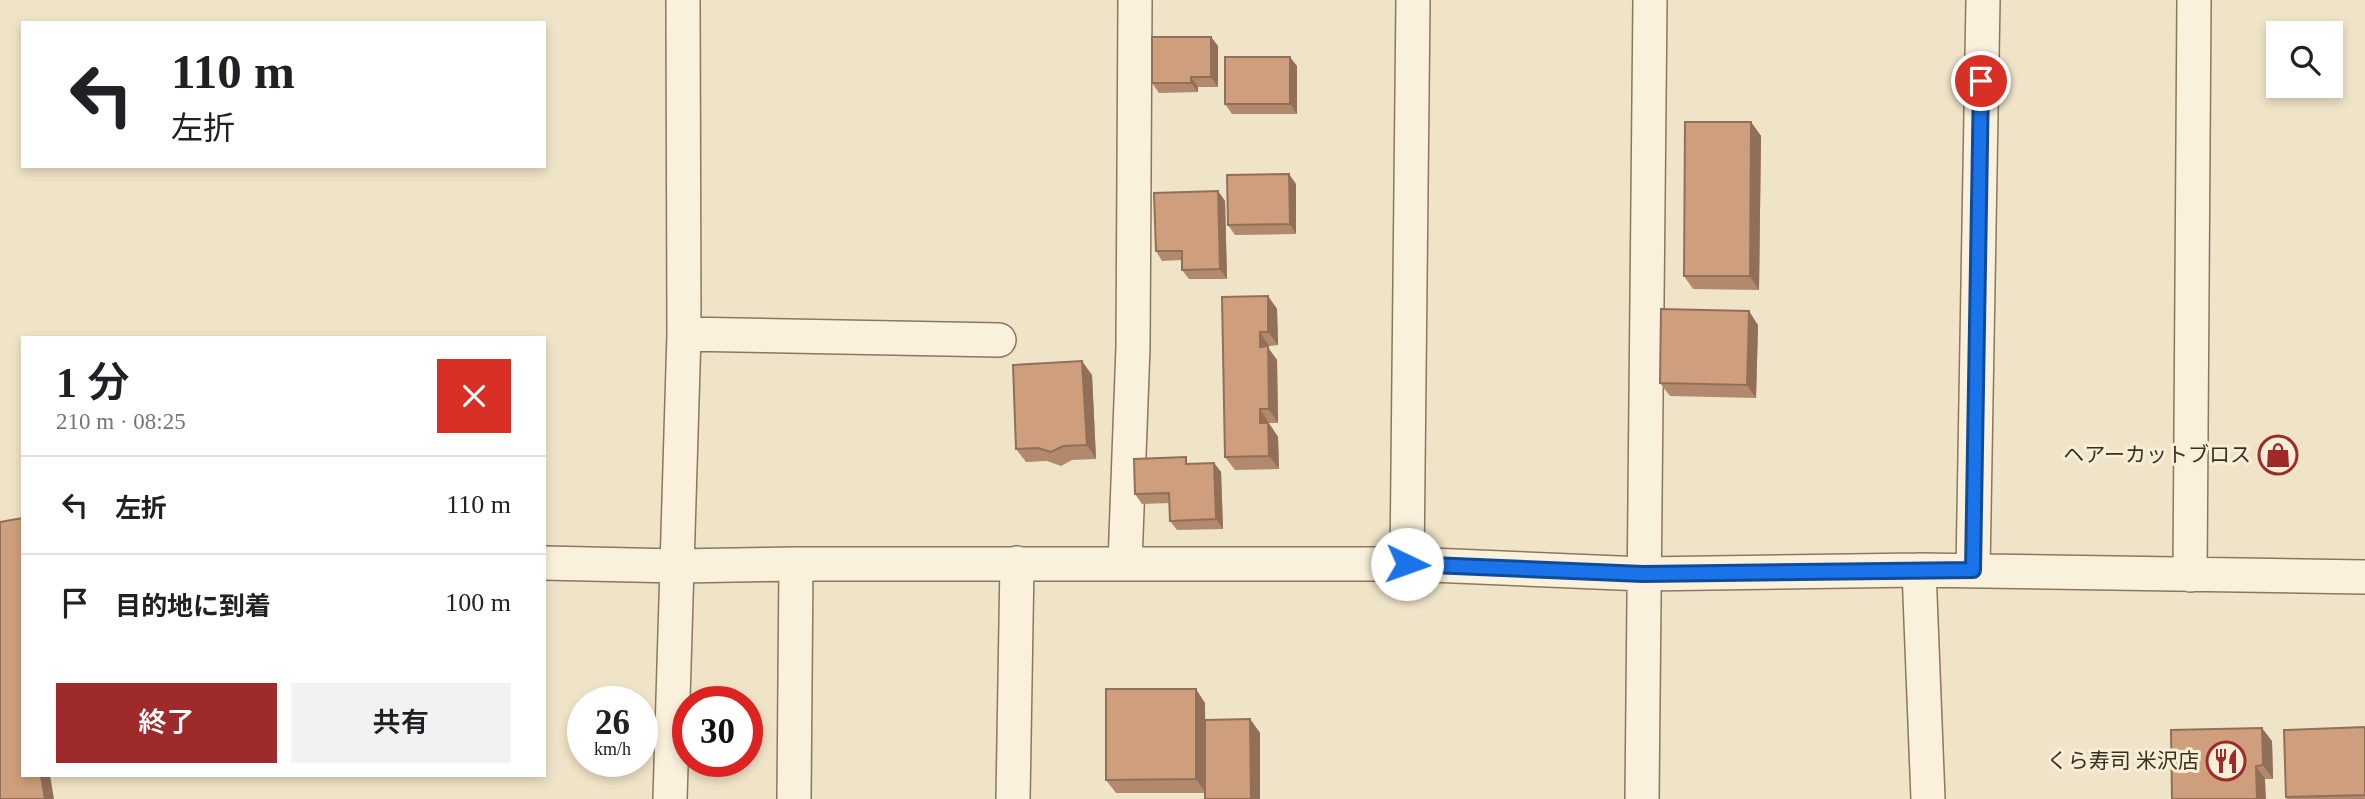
<!DOCTYPE html>
<html lang="ja">
<meta charset="utf-8">
<style>
body{margin:0;font-family:"Times New Roman","Noto Sans JP",serif;background:#f2f2f2;color:#202124;height:100vh;display:flex;flex-direction:column;font-size:26px;white-space:nowrap}
*{box-sizing:border-box;margin:0}
p{font-size:23px;color:#757577}
.icon{flex:none;width:38px;height:38px;fill:none;stroke:currentColor;stroke-width:2;stroke-linecap:round;stroke-linejoin:round}
.map{position:relative;flex:1;overflow:hidden}
.drawer{position:absolute;left:21px;top:336px;width:525px;height:441px;display:flex;flex-direction:column;background:#fff;border-radius:0px;box-shadow:0 4px 10px #0003}
.drawer>*{flex:none}
.banner{position:absolute;left:21px;top:21px;width:525px;height:147px;border-radius:0px;box-shadow:0 4px 10px #0003;background:#fff;color:#202124;overflow:hidden}
.fabs{position:absolute;left:2266px;top:21px;display:grid;gap:14px}
.fabs a{display:grid;place-items:center;width:77px;height:77px;border-radius:0px;background:#fff;box-shadow:0 4px 10px #0003;font-size:35px}
.speed{position:absolute;left:567px;top:686px;display:flex;gap:14px;font-size:35px;font-weight:700;text-align:center}
.speed>*{display:grid;place-content:center;width:91px;height:91px;border-radius:50%;background:#fff;box-shadow:0 4px 10px #0003;line-height:1}
.speed small{font-size:18px;font-weight:400}
.speed .limit{border:10px solid #d22;background:#fff;color:#111}
.pin{position:absolute;display:grid;place-items:center;width:60px;height:60px;color:#fff;margin:-30px;border:4px solid #fff;border-radius:50%;box-shadow:0 2px 7px #0007}
.me{position:absolute;width:77px;margin:-38px;rotate:93deg;stroke-linejoin:round;filter:drop-shadow(0 0 5px #0008)}
.turn{display:flex;align-items:center;gap:24px;height:147px;padding:0 35px;font-size:32px}
.turn .icon{width:91px;height:91px;stroke-width:2.5}
.turn b{display:block;font-size:49px;line-height:60px}
.round{display:grid;place-items:center;flex:none;width:74px;height:74px;border-radius:0px;background:#f2f2f2}
.summary{display:flex;align-items:center;justify-content:space-between;height:119px;padding:0 35px}
h1{font-size:42px;font-weight:600;line-height:52px}
.primary-button{display:flex;gap:14px;margin-top:auto;padding:14px 35px}
.primary-button a{flex:1;height:80px;border-radius:0px;background:#9e2a2b;color:#fff;font-size:28px;font-weight:600;line-height:80px;text-align:center}
.primary-button a+a{background:#f2f2f2;color:#202124}
ul{padding:0;list-style:none}
li{display:flex;align-items:center;gap:21px;height:98px;padding:0 35px;border-top:2px solid #e0e0e0}
li div{flex:1}
li b{display:block;font-size:26px}
li em{font-style:normal}
.map>svg:first-child{display:block}
.lines{fill:none;stroke-linecap:round;stroke-linejoin:round}
.minor-casing{stroke:#8d765c;stroke-width:36}
.minor{stroke:#faf1dc;stroke-width:33}
.wall{fill:#b2896c}
.shaded-wall{fill:#916f58}
.building{fill:#cf9f7d;stroke:#916f58;stroke-width:2}
.route-casing{stroke:#114b97;stroke-width:18}
.route{stroke:#1a73e8;stroke-width:12}
.labels{text-anchor:middle;dominant-baseline:central;stroke-width:6;stroke-linejoin:round;paint-order:stroke}
.poi-label{font-size:21px;fill:#3d2e20;stroke:#f7eed8;text-anchor:end}
</style>
<div class="map">
<svg width="2365" height="799" viewBox="0 0 2365 799">
<rect width="100%" height="100%" fill="#f0e4c8"/>
<g class="lines">
<defs>
<path id="minor" d="M684,334L999,340
M544,563L678,566L796,564H1407L1643,574L1919,570L2365,577
M1125,563L1133,347L1135,0
M1407,564L1413,0
M1919,570L1928,799
M1973,570L1983,0
M2190,575L2194,0
M670,799L684,334L683,0
M794,799L796,564
M1013,799L1017,563
M1642,799L1650,0"/>
</defs>
<use href="#minor" class="minor-casing"/>
<use href="#minor" class="minor"/>
</g>
<path class="wall" d="M1211,37L1218,46V87H1198V92L1159,93L1152,83Z
M1297,66V114H1232L1225,104Z
M1751,122L1761,136L1759,290L1693,289L1684,276Z
M1296,184V234L1235,235L1228,225Z
M1218,191L1225,201L1227,279H1189L1182,270V260L1162,261L1156,251Z
M1268,296L1277,309L1278,345L1269,346V349L1277,360L1278,423H1269V425L1278,437L1279,469L1235,470L1225,457Z
M1758,325L1756,398L1670,396L1660,383Z
M1092,375L1096,459L1072,460L1061,466L1047,461L1026,462L1016,449Z
M1214,463L1221,472L1223,529L1177,530L1170,521V503L1142,504L1135,494L1190,464Z
M1205,703V720L1250,719L1260,733L1205,793H1116L1106,780Z
M2365,727V799H2287L2286,797Z
M2272,741L2273,779H2265L2172,799Z"/>
<path class="shaded-wall" d="M1211,37L1218,46V87L1211,77Z
M1290,57L1297,66V114L1290,104Z
M1191,77L1198,87V92L1191,83Z
M1751,122L1761,136L1759,290L1750,276Z
M1289,174L1296,184V234L1290,224Z
M1218,191L1225,201L1227,279L1220,269Z
M1268,296L1277,309L1278,345L1268,332Z
M1749,311L1758,325L1756,398L1747,385Z
M1260,332L1269,346V349L1277,360L1278,423L1269,409L1260,347Z
M1082,361L1092,375L1096,459L1087,445Z
M1260,409L1278,437L1279,469L1269,456L1260,423Z
M1214,463L1221,472L1223,529L1216,519Z
M1196,689L1205,703L1206,793L1196,779Z
M1250,719L1260,733V799H1251Z
M2262,728L2272,741L2273,779L2263,765Z
M2256,766L2265,779L2266,799H2257Z
M41,775H50L54,799H45Z"/>
<path class="building" d="M1152,37H1211V77H1191V83H1152Z
M1225,57H1290V104H1225Z
M1685,122H1751L1750,276H1684Z
M1289,174L1290,224L1228,225L1227,175Z
M1218,191L1220,269L1182,270V251H1156L1154,193Z
M1268,296V332H1260V347L1268,346L1269,409H1260V423H1268L1269,456L1225,457L1222,297Z
M1661,309L1749,311L1747,385L1660,383Z
M1082,361L1087,445L1063,446L1051,452L1038,448L1016,449L1013,365Z
M1186,457V464L1214,463L1216,519L1170,521L1169,493L1135,494L1134,459Z
M23,518V775H41L45,799H0V522Z
M1106,689H1196V779L1106,780Z
M1250,719L1251,799H1205V720Z
M2365,727V795L2286,797L2284,730Z
M2262,728L2263,765L2256,766L2257,799H2172L2171,730Z"/>
<g class="lines">
<defs>
<path id="route" d="M1407,564L1643,574L1973,570L1981,81"/>
</defs>
<use href="#route" class="route-casing"/>
<use href="#route" class="route"/>
</g>
<defs>
<symbol id="shop-ring" viewBox="-11 -11 22 22"><circle r="9.5" fill="#f7eed8" stroke="#9e2a2b" stroke-width="1.5"/><path d="M-5-2.5h2.3a2.7 3.5 0 0 1 5.4 0H5L5.5 6h-11ZM-1.5-2.5h3a1.5 2.3 0 0 0-3 0Z" fill="#9e2a2b"/></symbol>
<symbol id="restaurant-ring" viewBox="-11 -11 22 22"><circle r="9.5" fill="#f7eed8" stroke="#9e2a2b" stroke-width="1.5"/><path d="M-5-6h1v4h1v-4h1v4h1v-4h1v5L-1.5 .5V6h-2V.5L-5-1ZM5-6V6H3V1.5H1.5Q1.5-4 5-6Z" fill="#9e2a2b"/></symbol>
</defs>
<g fill-rule="evenodd">
<use href="#shop-ring" x="2256" y="433" width="44" height="44"/>
<use href="#restaurant-ring" x="2204" y="739" width="44" height="44"/>
</g>
<g class="labels">
<g class="poi-label">
<text x="2251" y="455">ヘアーカットブロス</text>
<text x="2199" y="761">くら寿司 米沢店</text>
</g>
</g>
</svg>
<div class="fabs">
<a><svg class="icon" aria-label="search" viewBox="0 0 24 24"><circle cx="10" cy="10" r="6"/><path d="M15 15l6 6"/></svg></a>
</div>
<div class="speed"><div>26<small>km/h</small></div><div class="limit">30</div></div>
<div class="pin" style="left:1981px;top:81px;background:#d93025"><svg class="icon" aria-label="arrive" viewBox="0 0 24 24"><path d="M6 21V4h12l-3 4 3 4H6"/></svg></div>
<svg class="me" style="left:1407px;top:564px" viewBox="-20 -20 40 40"><circle r="19" fill="#fff"/><path d="M0-13L10 11 0 6-10 11z" fill="#1a73e8"/></svg>
<div class="banner">
<div class="turn"><svg class="icon" aria-label="left" viewBox="0 0 24 24"><path d="M17 20v-9H6M10 6l-5 5 5 5"/></svg><div><b>110 m</b>左折</div></div>
</div>
<section class="drawer">
<div class="summary"><div><h1>1 分</h1><p>210 m · 08:25</p></div><a class="round" style="background:#d93025;color:#fff"><svg class="icon" aria-label="close" viewBox="0 0 24 24"><path d="M6 6l12 12M18 6L6 18"/></svg></a></div>
<ul>
<li><svg class="icon" aria-label="left" viewBox="0 0 24 24"><path d="M17 20v-9H6M10 6l-5 5 5 5"/></svg><div><b>左折</b></div><em>110 m</em></li>
<li><svg class="icon" aria-label="arrive" viewBox="0 0 24 24"><path d="M6 21V4h12l-3 4 3 4H6"/></svg><div><b>目的地に到着</b></div><em>100 m</em></li>
</ul>
<div class="primary-button"><a>終了</a><a>共有</a></div>
</section>
</div>
